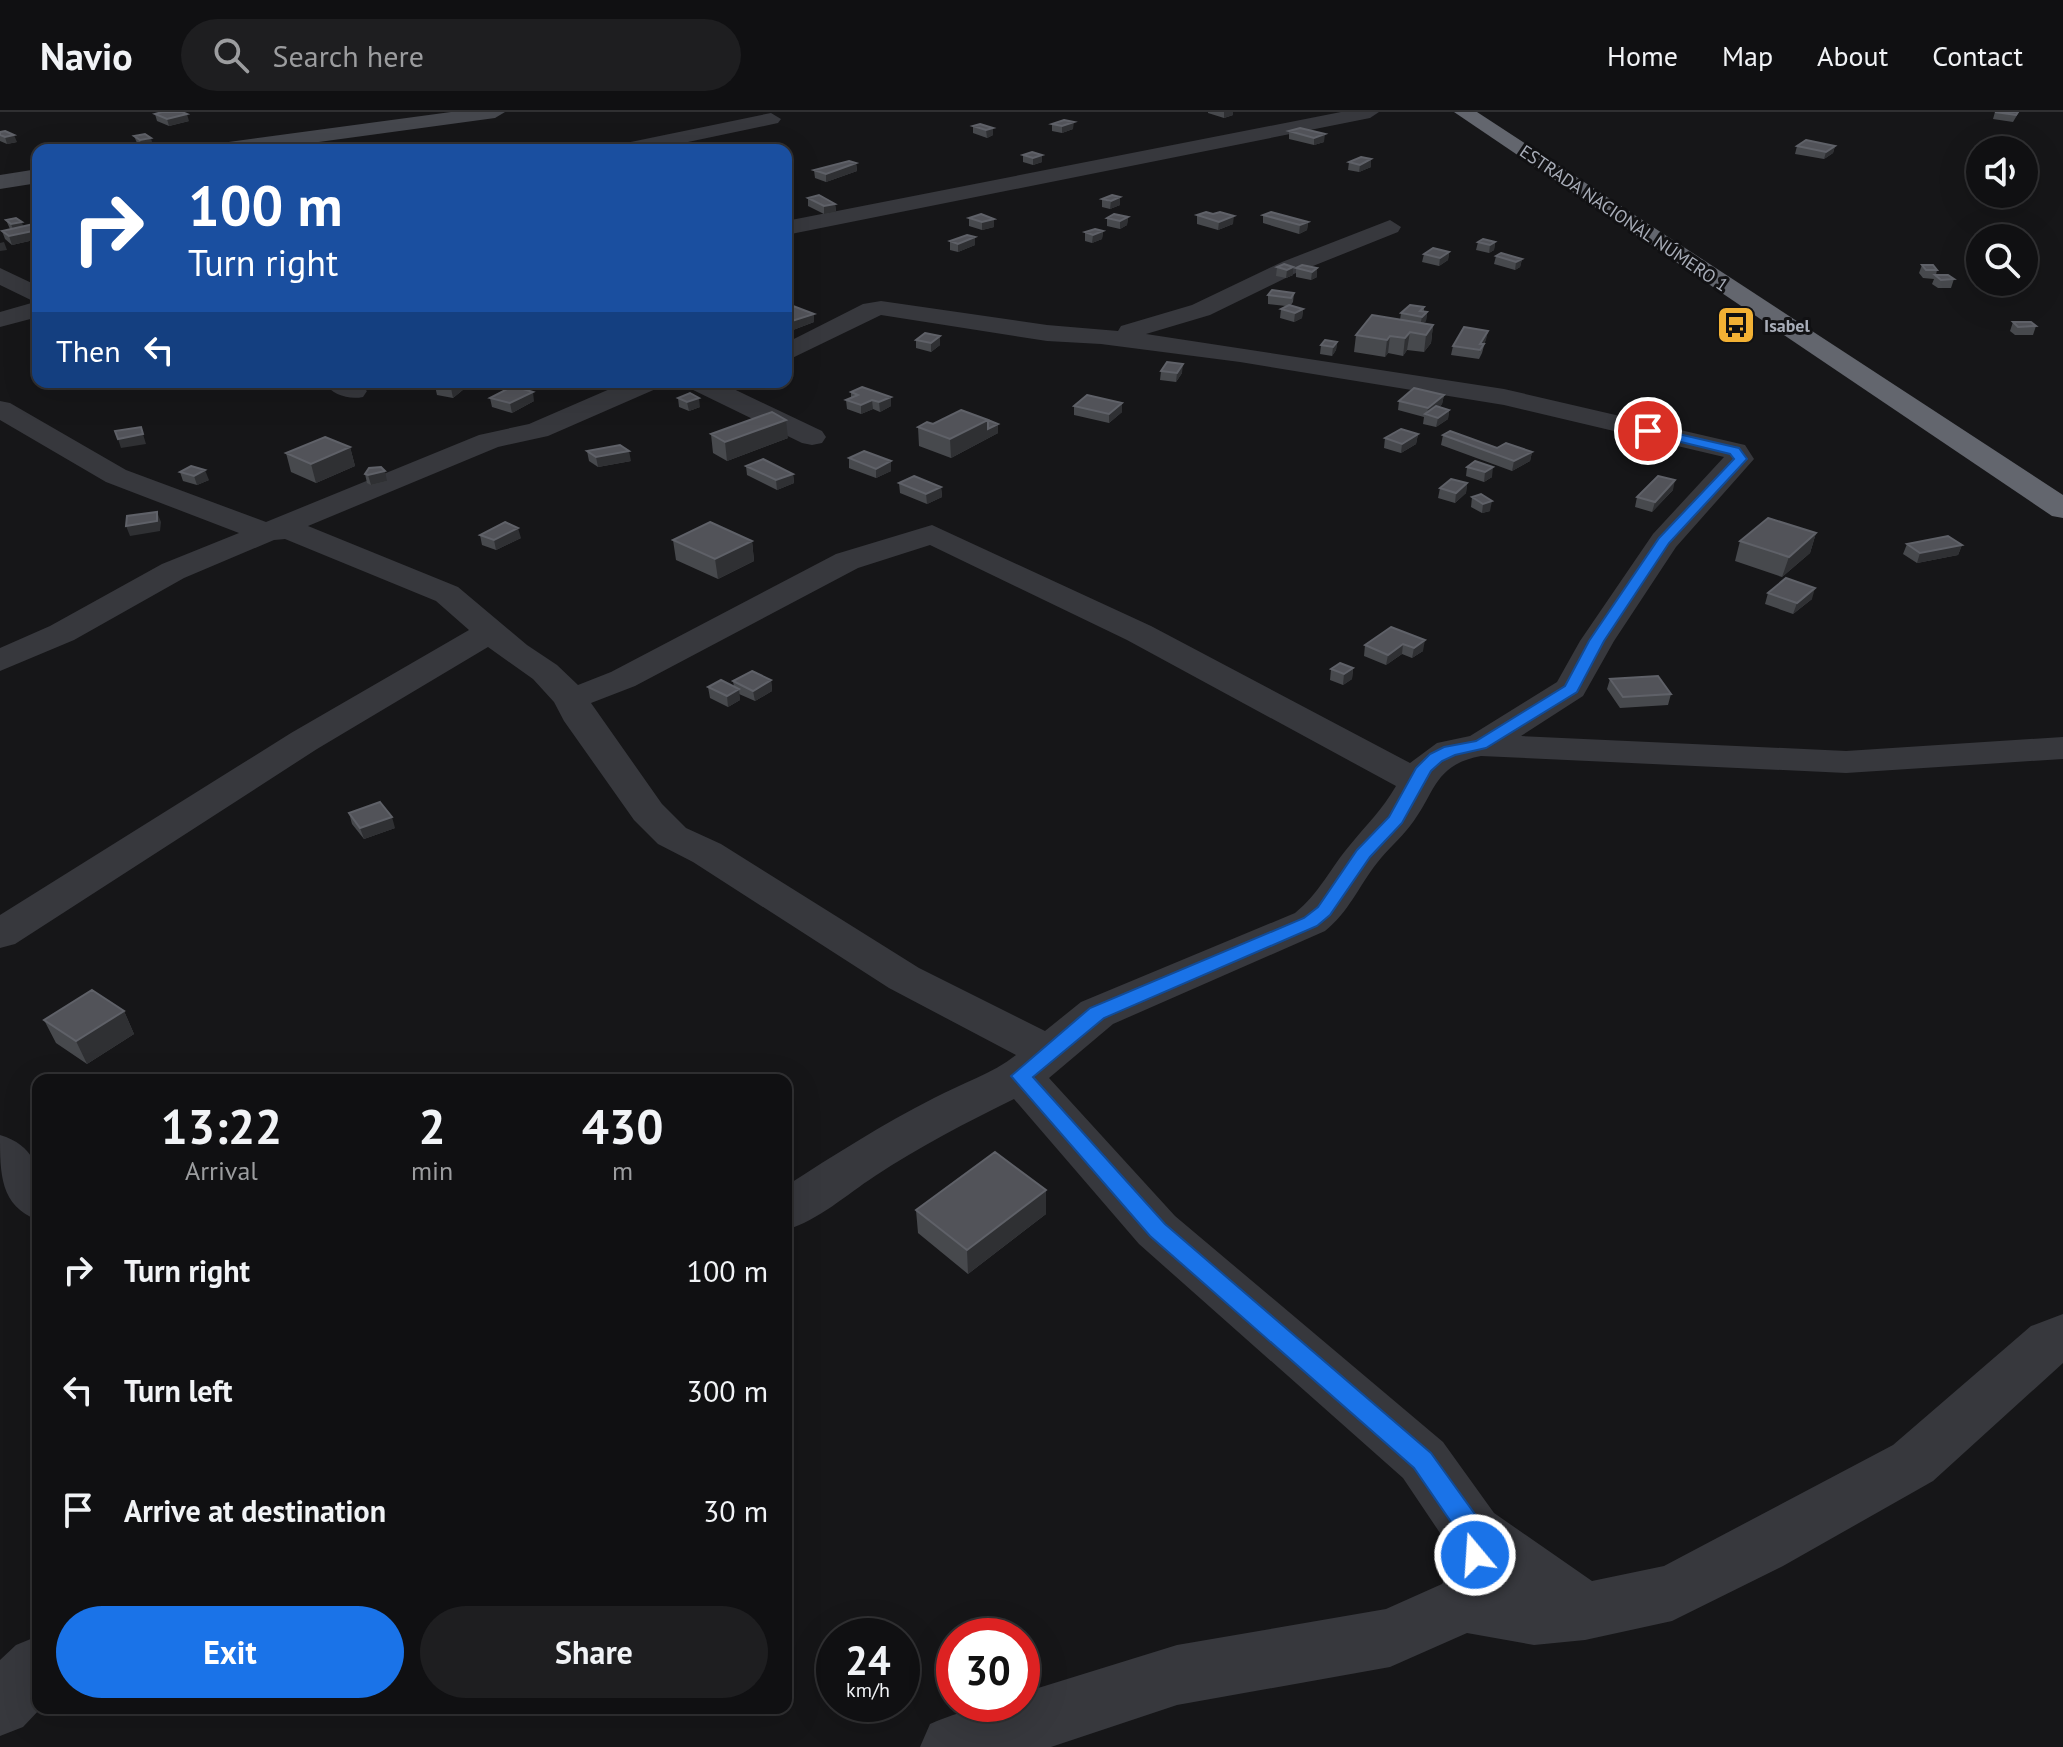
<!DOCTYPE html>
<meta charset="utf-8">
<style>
body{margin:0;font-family:"PT Sans",sans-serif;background:#1e1e20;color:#f1f3f6;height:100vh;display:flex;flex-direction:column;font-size:30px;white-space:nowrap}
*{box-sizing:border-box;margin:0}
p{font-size:26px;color:#9c9d9f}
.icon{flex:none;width:44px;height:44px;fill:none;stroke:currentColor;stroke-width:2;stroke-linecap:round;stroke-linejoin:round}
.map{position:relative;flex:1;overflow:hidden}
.side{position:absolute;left:32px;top:962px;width:760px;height:640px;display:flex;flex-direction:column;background:#101012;border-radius:16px;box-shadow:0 8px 32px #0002,0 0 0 2px #303032}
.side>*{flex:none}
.banner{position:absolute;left:32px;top:32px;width:760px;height:244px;border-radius:16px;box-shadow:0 8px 32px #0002,0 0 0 2px #303032;background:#1a4fa0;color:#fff;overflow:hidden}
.buttons{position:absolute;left:1966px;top:24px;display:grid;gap:16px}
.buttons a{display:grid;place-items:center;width:72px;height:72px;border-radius:50%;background:#101012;box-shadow:0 8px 32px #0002,0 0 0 2px #303032;font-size:40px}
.speed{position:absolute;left:816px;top:1506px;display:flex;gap:16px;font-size:40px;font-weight:700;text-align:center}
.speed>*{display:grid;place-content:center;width:104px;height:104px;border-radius:50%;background:#101012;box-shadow:0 8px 32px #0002,0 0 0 2px #303032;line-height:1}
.speed small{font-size:20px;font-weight:400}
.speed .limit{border:12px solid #d22;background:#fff;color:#111}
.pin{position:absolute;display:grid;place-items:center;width:68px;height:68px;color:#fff;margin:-34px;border:4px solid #fff;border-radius:50%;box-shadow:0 2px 8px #0007}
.me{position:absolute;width:88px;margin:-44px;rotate:342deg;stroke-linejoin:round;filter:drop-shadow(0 0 6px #0008)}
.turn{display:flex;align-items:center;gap:28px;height:168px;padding:0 24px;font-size:36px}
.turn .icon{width:104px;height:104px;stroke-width:2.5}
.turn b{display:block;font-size:56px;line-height:68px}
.then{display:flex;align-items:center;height:76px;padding:0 24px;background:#0003;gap:16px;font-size:30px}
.eta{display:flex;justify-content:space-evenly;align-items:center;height:136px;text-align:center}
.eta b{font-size:48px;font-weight:700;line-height:56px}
.action{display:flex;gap:16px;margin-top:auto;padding:16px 24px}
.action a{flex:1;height:92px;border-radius:48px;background:#1a73e8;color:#fff;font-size:32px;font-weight:700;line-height:92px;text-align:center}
.action a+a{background:#1e1e20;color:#f1f3f6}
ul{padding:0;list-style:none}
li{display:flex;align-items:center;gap:24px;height:120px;padding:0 24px}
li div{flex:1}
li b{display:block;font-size:30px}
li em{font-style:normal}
header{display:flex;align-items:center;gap:48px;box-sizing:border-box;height:112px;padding:0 40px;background:#101012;border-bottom:2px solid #303032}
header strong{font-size:38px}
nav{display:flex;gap:44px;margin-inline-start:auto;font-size:28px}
.search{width:560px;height:72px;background:#1e1e20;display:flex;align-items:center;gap:20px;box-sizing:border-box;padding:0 28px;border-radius:44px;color:#9c9d9f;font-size:30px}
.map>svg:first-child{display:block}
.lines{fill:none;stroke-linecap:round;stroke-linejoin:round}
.street{fill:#37383d;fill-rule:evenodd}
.secondary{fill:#45474d;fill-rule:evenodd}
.highway{fill:#63666e;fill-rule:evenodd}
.wall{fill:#47494d}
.shaded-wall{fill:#2f3033}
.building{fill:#525359;stroke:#5f6168;stroke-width:2}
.route{fill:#1a73e8;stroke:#114b97;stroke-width:2}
.labels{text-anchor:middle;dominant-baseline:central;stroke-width:6;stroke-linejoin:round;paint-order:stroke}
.far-street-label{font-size:18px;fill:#a8adb8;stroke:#111113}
.far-poi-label{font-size:18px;font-weight:bold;fill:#a8adb8;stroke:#111113;text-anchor:start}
</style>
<header>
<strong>Navio</strong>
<div class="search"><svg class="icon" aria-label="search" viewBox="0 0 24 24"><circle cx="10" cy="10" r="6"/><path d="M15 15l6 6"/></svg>Search here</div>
<nav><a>Home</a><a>Map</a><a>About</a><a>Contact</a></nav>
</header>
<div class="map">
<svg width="2063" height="1635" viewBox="0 0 2063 1635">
<rect width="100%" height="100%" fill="#161618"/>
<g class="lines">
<path class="street" d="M1341,0H1379L1370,6L786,123V109Z
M771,1L781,7L778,11L650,38H611L621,32Z
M1390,108L1401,115L1398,120L1298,160L1210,203L1146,222L1504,277L1745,333L1754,347L1676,435L1614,529L1583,584L1521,624L1846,639L2063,625V647L1846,661L1481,644C1433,653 1436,681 1410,714C1400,727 1387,738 1377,751C1359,774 1348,801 1325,819L1113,912L1049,966L1175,1104L1443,1330L1494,1401L1592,1469L1664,1454L1893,1333L2031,1214L2063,1202V1251L1933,1369L1783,1454L1672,1509L1585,1528L1534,1533L1467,1521L1390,1555L1177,1593L1051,1635H920L930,1612C963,1598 986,1592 1022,1592V1581L1177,1533L1386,1497L1442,1472L1447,1463L1444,1427L1403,1366L1139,1132L1014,987C967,1010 919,1035 875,1064C846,1083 819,1108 786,1118V1074C834,1043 883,1012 934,986C962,971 992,962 1016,943L889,876L693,750L658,732L634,708L564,609L554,590L533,567L488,535L317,637L15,832L0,836V803L291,621L469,518L436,489L285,427L274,428L184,466L74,528L0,559V536L50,514L162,452L239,421L106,370L0,308V289L10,291L126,358L266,410L479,323L529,312L626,270H662L658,276L548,324L498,335L308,414L458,475L527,533L557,553L578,573L611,560L836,442L932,413L1151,514L1410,651L1437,631L1470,624L1557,570L1580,529L1653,422L1724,345L1504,293L1240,250L1101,232L1047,229L881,203L786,249V231L863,192L881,189L1047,213L1118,219L1121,214L1192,193L1282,150ZM930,433L1127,528L1396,674C1382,698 1367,712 1350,733C1331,755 1319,782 1295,801L1081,890L1045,919L919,856L721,732L686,716L662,692L591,591L635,574L858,456Z
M0,156L38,174V205L0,215V200L35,190L0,173Z
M324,270H357L367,279L363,285C349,288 332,283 324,270Z
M685,270H719L822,319L826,325L822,331L812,333L802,331L689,276Z
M0,1023C45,1037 38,1069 38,1108C0,1094 0,1062 0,1023Z
M38,1524V1596H41L23,1615L0,1624V1548L16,1533Z"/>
<path class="secondary" d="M451,0H505L495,6L260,38H204L214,32Z
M38,57V71L0,77V63Z"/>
<path class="highway" d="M1454,0H1477L2063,383V406L2052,404Z"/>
</g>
<path class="wall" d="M1208,0H1233V3L1224,6L1208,1Z
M1995,0H2019L2013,10L1993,7Z
M155,2L189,9L169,14L157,9Z
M980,12L993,23L987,26L973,21V14Z
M1052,12L1073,17L1062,21L1052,19Z
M1300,16L1324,30L1314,33L1289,27V19Z
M0,20L17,30L7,32L0,29Z
M134,24L153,34L142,36L137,31Z
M1797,34H1835L1833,41L1824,47L1795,42Z
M1023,43H1042V50L1033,53L1023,50Z
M1349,50L1371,55L1359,60L1348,58Z
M856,51L857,59L826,70L815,66L814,58Z
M808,86L835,92L836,100L824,102L808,94Z
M1102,87L1120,93L1110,97L1102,95Z
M1197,103L1233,112L1218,118L1197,112Z
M1263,103L1308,110L1307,118L1299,122L1263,111Z
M1128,105L1127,113L1120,117L1107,114V106Z
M969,106L994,107V115L982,118L969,114Z
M6,108L23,115L38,111V127L12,133L5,127L2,119L10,117Z
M1103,119L1102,127L1092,131L1085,129V120Z
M950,129L975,133L958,140L950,138Z
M1478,130H1495L1494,138L1489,141L1476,138Z
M1449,140L1448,148L1439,154L1422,150L1424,142Z
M1496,144L1522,147L1520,155L1515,158L1494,152Z
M1284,152L1293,163L1286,166L1276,164L1277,155Z
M1922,153L1937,158L1936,163L1954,167L1951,176H1938L1932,172L1934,167L1923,166L1919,161Z
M1296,156H1317V165L1311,168L1296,165Z
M1294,181L1293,190L1291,193L1303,197L1302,206L1294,210L1280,206L1281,197L1286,194L1268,192V183Z
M1424,195V199L1427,200L1426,209L1423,211L1433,213L1431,231L1424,240L1407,238L1403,244L1388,241L1385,245L1354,240L1356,223L1400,208L1401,201Z
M786,196L814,202V210L793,218L786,215Z
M2013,210L2036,214L2033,223H2015L2010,219Z
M1488,219L1482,241L1479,247L1451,243L1453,234Z
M916,228L940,233L931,240L916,236Z
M1337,230L1336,238L1332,244L1320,242L1321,233Z
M1161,259L1182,261L1176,270L1160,268Z
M441,270H462L464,277L453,286L437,283L435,274Z
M851,280L891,294L880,300L873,297L861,302L847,297L846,288L851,286Z
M1444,283L1442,292L1439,295L1449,298L1448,307L1436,315L1423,312L1424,305L1398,298L1399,289Z
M490,286L534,289L512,301L492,295Z
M678,286L700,295L689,299L679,295Z
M1074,294L1122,300L1109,311L1074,303Z
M933,312H998V321L951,346L919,334L918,315Z
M711,322L788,326L727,349L713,341Z
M1418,322L1416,332L1401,341L1384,336L1385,326Z
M1443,323L1497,336L1532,340L1530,349L1512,359L1441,333Z
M350,335L355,354L316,371L291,360L286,341Z
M587,339L631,349L598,355L589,349Z
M849,346L891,359L876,366L849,356Z
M1475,349L1492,365L1484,370L1466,364L1467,355Z
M746,354L793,362L794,371L777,378L747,363Z
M180,360L209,368L197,373L183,369Z
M365,362L387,369L371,373L367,371Z
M899,371L941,375L942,385L927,392L900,381Z
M1467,371L1466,381L1455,391L1438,386L1440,376Z
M1673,378L1652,400L1635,395L1637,385Z
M1481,382L1490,399L1482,401L1471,395L1472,385Z
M1816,421L1810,441L1782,465L1735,449L1740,429Z
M480,423L521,426L496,438L482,433Z
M673,428L752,429L754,449L718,467L676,448Z
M1907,432L1962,433L1958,443L1917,451L1903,442Z
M1768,481L1812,487L1793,502L1765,492Z
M1391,515L1423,539L1412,546L1402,542L1386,553L1364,544L1365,533Z
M1353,556L1352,567L1343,573L1330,568L1331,557Z
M1610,567L1671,582L1668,593L1620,596L1607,577Z
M771,568L772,579L755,589L739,582L740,588L728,595L710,586L708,575H734L733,569Z
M349,701L395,716L364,727L352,712Z
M124,899L134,922L87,952L56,931L44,908Z
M1046,1078V1102L968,1162L918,1121L916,1098Z"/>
<path class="shaded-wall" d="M1224,0H1233V3L1224,6Z
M187,2L189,9L169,14L167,7Z
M1074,10L1073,17L1062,21V14Z
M993,16V23L987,26L986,18Z
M1325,22L1324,30L1314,33V26Z
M14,23L17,30L7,32L5,25Z
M151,26L153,34L142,36L140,28Z
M1835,34L1833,41L1824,47L1826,40Z
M1042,43V50L1033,53V46Z
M1371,47V55L1359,60L1360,53Z
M856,51L857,59L826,70V62Z
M1120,85V93L1110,97L1111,89Z
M835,92L836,100L824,102V94Z
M1234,104L1233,112L1218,118L1219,110Z
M1128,105L1127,113L1120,117V109Z
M994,107V115L982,118V110Z
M22,110L24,118L14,120L11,112Z
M1308,110L1307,118L1299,122L1300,113Z
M38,118V127L12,133L9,124Z
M1103,119L1102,127L1092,131L1093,123Z
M975,125V133L958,140V132Z
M4,130L7,138L0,139V131Z
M1495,130L1494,138L1489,141L1490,133Z
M1449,140L1448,148L1439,154L1440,146Z
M1522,147L1520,155L1515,158L1516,150Z
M1293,155V163L1286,166L1287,158Z
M1317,156V165L1311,168L1312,160Z
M1303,197L1302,206L1294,210L1295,201Z
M1427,200L1426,209L1420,214L1422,205Z
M814,202V210L793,218L792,209Z
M1433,213L1431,231L1424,240L1426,223Z
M1488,219L1486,228L1479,240L1480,232Z
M1410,220L1407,238L1403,244L1405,226Z
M940,224V233L931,240V231Z
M1390,224L1388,241L1385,245L1387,228Z
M1337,230L1336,238L1332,244L1333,235Z
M1183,252L1182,261L1176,270L1177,261Z
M459,270H462L464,277L453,286L451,276Z
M533,280L534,289L512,301L510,291Z
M1444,283L1442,292L1429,304L1427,303L1428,296Z
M891,285V294L880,300L879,290Z
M699,286L700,295L689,299L687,290Z
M872,288L873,297L861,302V293Z
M1122,291V300L1109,311V302Z
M1449,298L1448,307L1436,315L1438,306Z
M786,308L788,326L727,349L725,330Z
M988,308L998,312V321L951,346L950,327Z
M143,322L146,332L121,336L118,327Z
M1418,322L1416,332L1401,341L1402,332Z
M350,335L355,354L316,371L311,352Z
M629,339L631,349L598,355L596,345Z
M1532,340L1530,349L1512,359L1514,349Z
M891,349V359L876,366V357Z
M1493,355L1492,365L1484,370L1485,360Z
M205,358L209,368L197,373L194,364Z
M385,359L387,369L371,373L368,363Z
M793,362L794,371L777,378L776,368Z
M1675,368L1673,378L1652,400L1655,390Z
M1467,371L1466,381L1455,391L1456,381Z
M941,375L942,385L927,392L926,382Z
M1492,389L1490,399L1482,401L1483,392Z
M157,400L161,410L160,419L130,424L126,414Z
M518,416L521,426L496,438L494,428Z
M1816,421L1810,441L1782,465L1789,445Z
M752,429L754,449L718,467L715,447Z
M1962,433L1958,443L1917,451L1920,441Z
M1815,476L1812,487L1793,502L1797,491Z
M1425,528L1423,539L1412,546L1414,536Z
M1403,532L1402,542L1386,553L1388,543Z
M1353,556L1352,567L1343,573L1344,562Z
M771,568L772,579L755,589L753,579Z
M739,577L740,588L728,595L727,584Z
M392,705L395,716L364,727L360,716Z
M124,899L134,922L87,952L76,929Z
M1046,1078V1102L968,1162L967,1138Z"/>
<path class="building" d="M162,0H182L187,2L167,7L155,2Z
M1995,0H2018L2016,3Z
M1064,8L1074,10L1062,14L1052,12Z
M980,12L993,16L986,18L973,14Z
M1300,16L1325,22L1314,26L1289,19Z
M5,19L14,23L5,25L0,23V20Z
M145,22L151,26L140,28L134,24Z
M1806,28L1835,34L1826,40L1797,34Z
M478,32L493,38H467L471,37L466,35Z
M1032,40L1042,43L1033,46L1023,43Z
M1361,45L1371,47L1360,53L1349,50Z
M849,49L856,51L826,62L814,58Z
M819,83L835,92L824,94L808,86Z
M1112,83L1120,85L1111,89L1102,87Z
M1206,100L1213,102L1220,100L1234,104L1219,110L1197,103Z
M1271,100L1308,110L1300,113L1263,103Z
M981,102L994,107L982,110L969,106Z
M1114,102L1128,105L1120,109L1107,106Z
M16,106L22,110L11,112L6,108Z
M38,111V118L9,124L2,119Z
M1095,117L1103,119L1093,123L1085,120Z
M967,123L975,125L958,132L950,129Z
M1483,127L1495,130L1490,133L1478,130Z
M1433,136L1449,140L1440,146L1424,142Z
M1501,141L1522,147L1516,150L1496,144Z
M1284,152L1293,155L1287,158L1277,155Z
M1302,153L1317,156L1312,160L1296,156Z
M1922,153H1933L1937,158H1926Z
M1935,163H1948L1954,167L1941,168Z
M1272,178L1294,181L1291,186L1268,183Z
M1289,193L1303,197L1295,201L1281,197Z
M1410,193L1424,195L1420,199L1427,200L1422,205L1401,201Z
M793,194L814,202L792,209L786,207V196Z
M1372,203L1433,213L1426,223L1410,220L1405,226L1390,224L1387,228L1356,223Z
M2013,210H2031L2036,214L2018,215Z
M1464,215L1488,219L1480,232H1484L1480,238L1453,234Z
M925,221L940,224L931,231L916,228Z
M1325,228L1337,230L1333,235L1321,233Z
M1167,250L1183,252L1177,261L1161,259Z
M441,270H459L451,276L435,274Z
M513,274L533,280L510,291L490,286Z
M862,275L891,285L879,290L872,288L861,293L846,288L858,283L851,280Z
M1414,276L1444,283L1428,296L1399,289Z
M690,281L699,286L687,290L678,286Z
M1087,283L1122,291L1109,302L1074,294Z
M1436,294L1449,298L1438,306L1425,302Z
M961,298L988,308L950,327L918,315L927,310L933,312Z
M772,300L786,308L725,330L711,322Z
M988,308L998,312L988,317Z
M141,315L143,322L118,327L115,319Z
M1401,317L1418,322L1402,332L1385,326Z
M1450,319L1497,336L1506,331L1532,340L1514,349L1443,323Z
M325,325L350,335L311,352L286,341Z
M620,333L629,339L596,345L587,339Z
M864,339L891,349L876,357L849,346Z
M763,347L793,362L776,368L746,354Z
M1475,349L1493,355L1485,360L1467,355Z
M191,354L205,358L194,364L180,360Z
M381,355L385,359L368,363L365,362L369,356Z
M914,364L941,375L926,382L899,371Z
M1658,364L1675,368L1655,390L1637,385Z
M1451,367L1467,371L1456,381L1440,376Z
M1481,382L1492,389L1483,392L1472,385Z
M157,400V409L126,414L127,404Z
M1768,406L1816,421L1789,445L1740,429Z
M505,410L518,416L494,428L480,423Z
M710,410L752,429L715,447L673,428Z
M1948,424L1962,433L1920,441L1907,432Z
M1786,466L1815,476L1797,491L1768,481Z
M1391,515L1425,528L1414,536L1403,532L1388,543L1365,533Z
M1340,551L1353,556L1344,562L1331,557Z
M752,559L771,568L753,579L733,569Z
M1658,564L1671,582L1623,585L1610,567Z
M721,568L739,577L727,584L708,575Z
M380,690L392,705L360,716L349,701Z
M92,878L124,899L76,929L44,908Z
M995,1040L1046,1078L967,1138L916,1098Z"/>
<path class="route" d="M1648,315L1739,336L1747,347L1669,431L1604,529L1577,580L1486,636L1455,643L1442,649L1431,659L1402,711L1370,745L1330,803L1317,814L1104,906L1033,965L1165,1112L1431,1341L1482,1412L1488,1443L1484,1452L1475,1455L1466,1452L1460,1423L1414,1356L1150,1124L1011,964L1090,896L1304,806L1318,795L1357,738L1389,705L1416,656L1430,642L1444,635L1476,629L1565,574L1589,529L1659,426L1734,347L1730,342L1644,321V316Z"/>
<defs>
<symbol id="bus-square" viewBox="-11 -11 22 22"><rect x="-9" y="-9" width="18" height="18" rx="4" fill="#f2b134" stroke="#111113"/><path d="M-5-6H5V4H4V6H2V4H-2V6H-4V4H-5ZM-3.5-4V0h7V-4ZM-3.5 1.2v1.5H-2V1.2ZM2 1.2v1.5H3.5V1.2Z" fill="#111"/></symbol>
</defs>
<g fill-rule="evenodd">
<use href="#bus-square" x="1714" y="191" width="44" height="44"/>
</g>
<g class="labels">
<g class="far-street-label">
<text transform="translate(1624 106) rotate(34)">ESTRADA NACIONAL NÚMERO 1</text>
</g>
<g class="far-poi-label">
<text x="1764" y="213">Isabel</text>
</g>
</g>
</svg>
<div class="buttons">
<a><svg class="icon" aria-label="sound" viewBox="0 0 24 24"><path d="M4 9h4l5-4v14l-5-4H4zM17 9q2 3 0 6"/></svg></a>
<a><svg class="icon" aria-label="search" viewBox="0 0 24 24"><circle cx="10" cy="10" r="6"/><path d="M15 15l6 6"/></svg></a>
</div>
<div class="speed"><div>24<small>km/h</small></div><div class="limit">30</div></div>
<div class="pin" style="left:1648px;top:319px;background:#d93025"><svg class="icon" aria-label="arrive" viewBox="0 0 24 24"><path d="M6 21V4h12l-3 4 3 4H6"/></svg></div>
<svg class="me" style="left:1475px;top:1443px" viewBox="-20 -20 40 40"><circle r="17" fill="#1a73e8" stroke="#fff" stroke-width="3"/><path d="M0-11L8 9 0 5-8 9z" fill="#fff"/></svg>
<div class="banner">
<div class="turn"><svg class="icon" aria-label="right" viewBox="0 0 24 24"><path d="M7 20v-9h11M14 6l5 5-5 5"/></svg><div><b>100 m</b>Turn right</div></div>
<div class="then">Then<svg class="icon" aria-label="left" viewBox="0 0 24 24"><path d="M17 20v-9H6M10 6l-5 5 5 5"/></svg></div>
</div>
<section class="side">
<div class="eta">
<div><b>13:22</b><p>Arrival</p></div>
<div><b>2</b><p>min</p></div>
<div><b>430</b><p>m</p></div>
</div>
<ul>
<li><svg class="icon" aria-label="right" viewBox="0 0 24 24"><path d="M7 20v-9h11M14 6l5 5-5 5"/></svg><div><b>Turn right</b></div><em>100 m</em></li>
<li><svg class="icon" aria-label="left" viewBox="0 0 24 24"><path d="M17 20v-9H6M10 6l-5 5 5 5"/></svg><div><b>Turn left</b></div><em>300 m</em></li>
<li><svg class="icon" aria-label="arrive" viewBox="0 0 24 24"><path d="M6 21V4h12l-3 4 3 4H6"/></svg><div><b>Arrive at destination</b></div><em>30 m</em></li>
</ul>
<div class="action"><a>Exit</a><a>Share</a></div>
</section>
</div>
